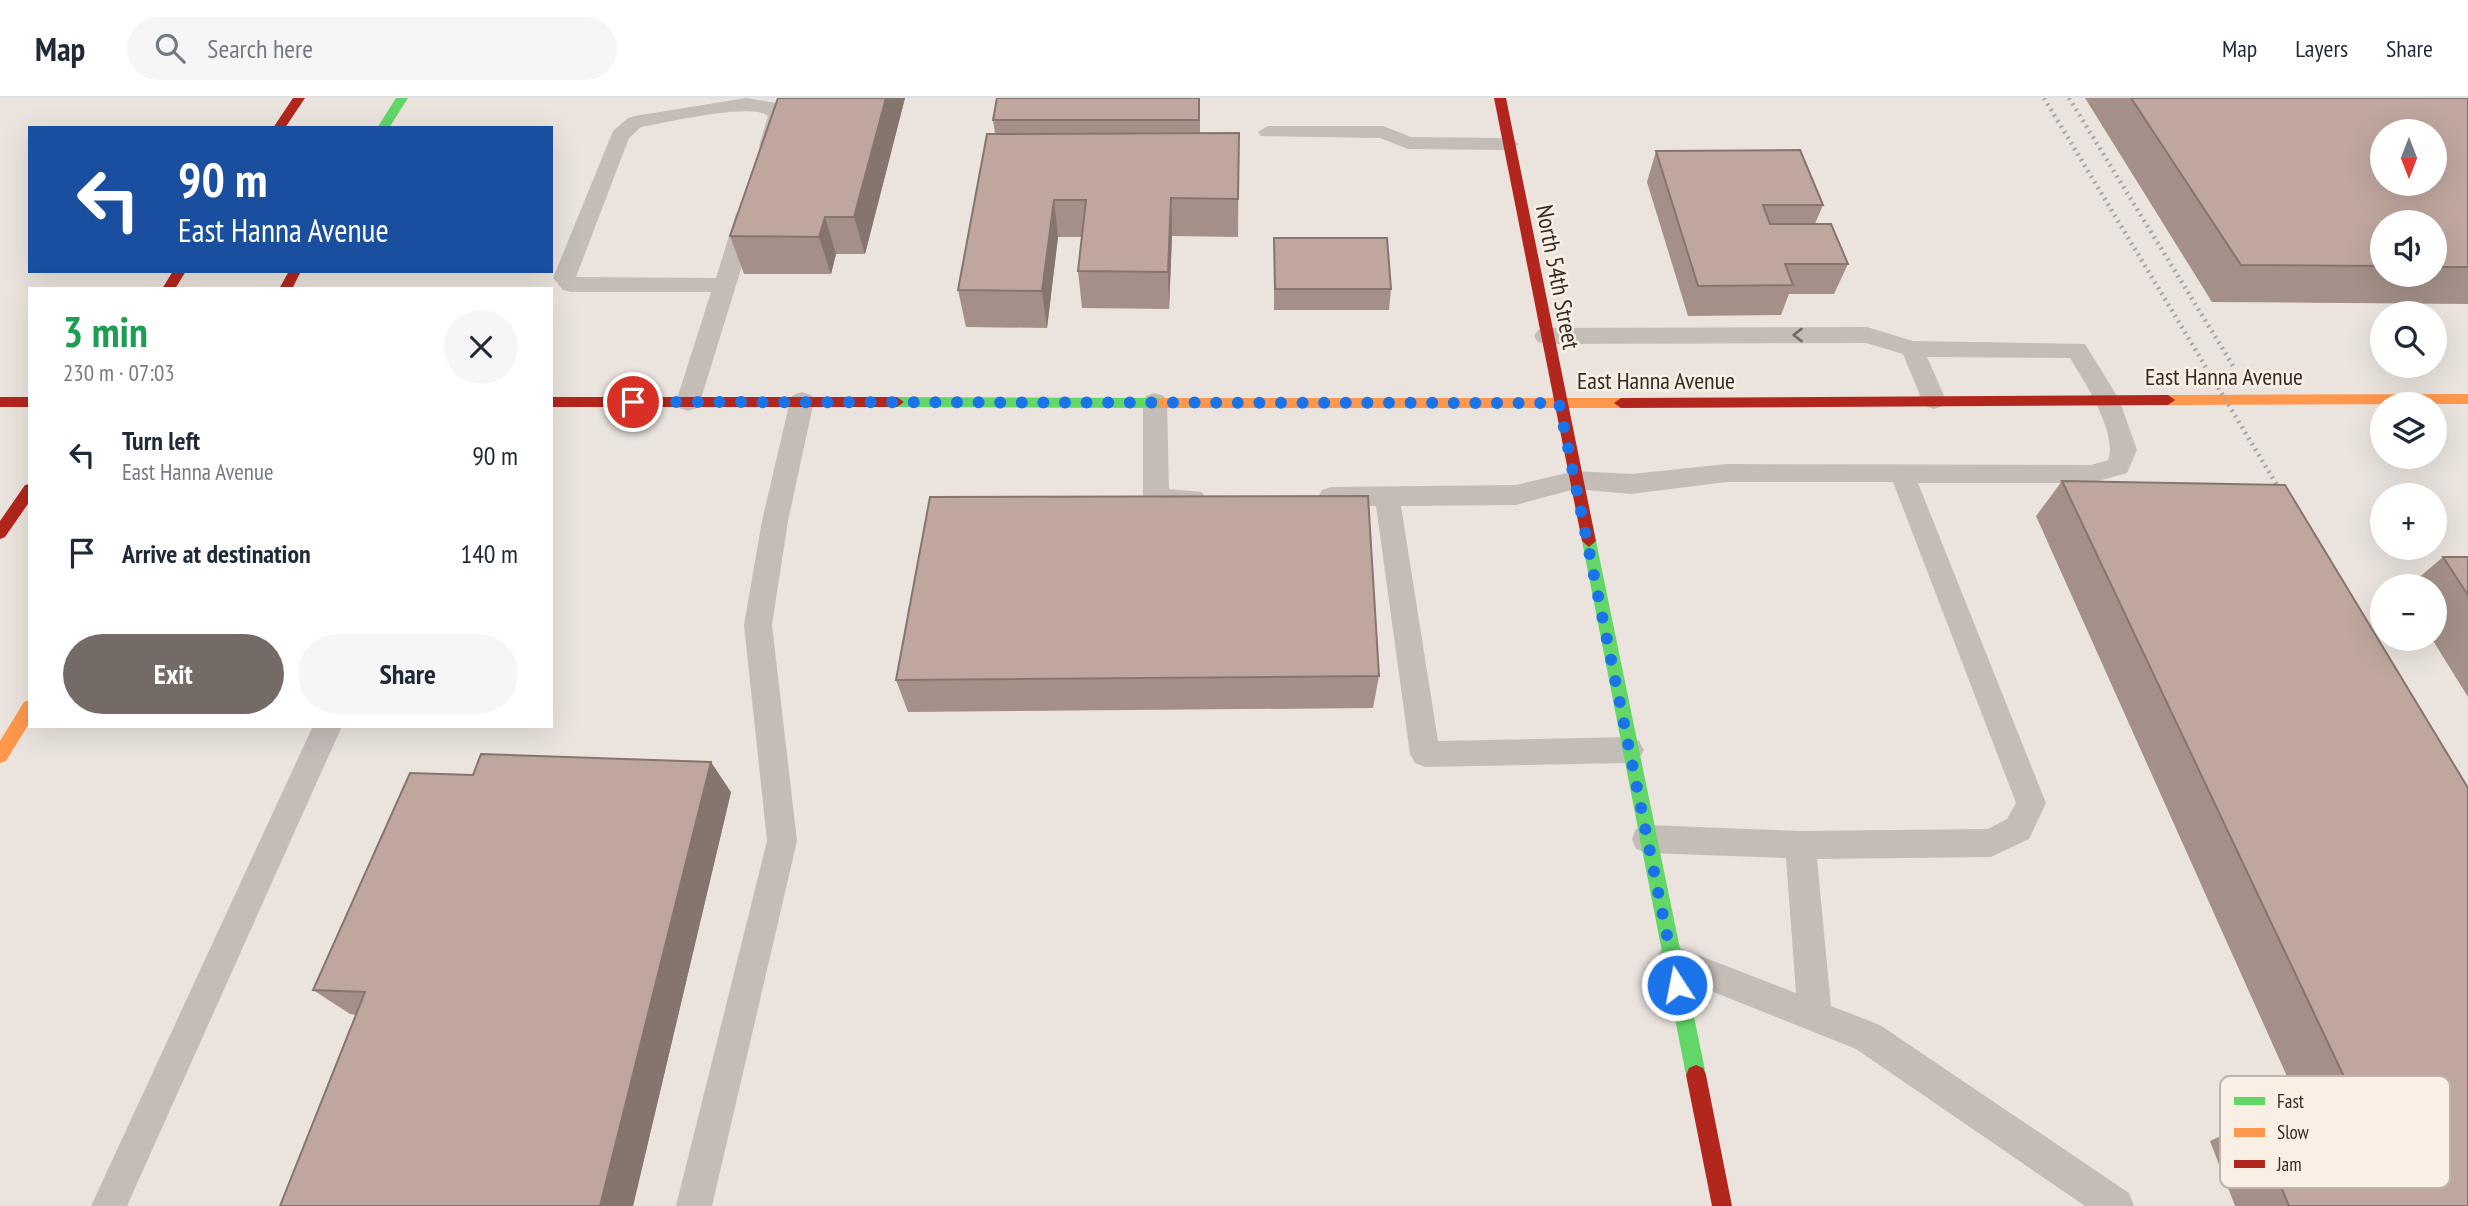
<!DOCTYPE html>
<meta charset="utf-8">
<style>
body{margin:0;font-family:"PT Sans Narrow",sans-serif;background:#f6f6f7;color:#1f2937;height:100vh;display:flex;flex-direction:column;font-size:26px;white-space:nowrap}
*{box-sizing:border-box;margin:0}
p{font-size:23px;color:#747a83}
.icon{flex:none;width:38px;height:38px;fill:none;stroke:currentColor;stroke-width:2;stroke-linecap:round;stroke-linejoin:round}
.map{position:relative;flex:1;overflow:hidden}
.sheet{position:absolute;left:28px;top:189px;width:525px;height:441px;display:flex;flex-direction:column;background:#fff;border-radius:0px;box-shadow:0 7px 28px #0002}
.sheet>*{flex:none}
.banner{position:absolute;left:28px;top:28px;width:525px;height:147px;border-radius:0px;box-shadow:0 7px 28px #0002;background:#1a4fa0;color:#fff;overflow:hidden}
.needle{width:46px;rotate:180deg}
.controls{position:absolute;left:2370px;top:21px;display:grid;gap:14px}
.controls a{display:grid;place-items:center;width:77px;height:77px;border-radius:50%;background:#fff;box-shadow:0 7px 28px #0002;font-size:35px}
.pin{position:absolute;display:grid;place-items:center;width:60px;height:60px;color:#fff;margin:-30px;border:4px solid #fff;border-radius:50%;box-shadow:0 2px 7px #0007}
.me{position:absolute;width:77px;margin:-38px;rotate:349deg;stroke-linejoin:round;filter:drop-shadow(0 0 5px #0008)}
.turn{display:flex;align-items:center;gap:24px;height:147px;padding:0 35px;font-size:32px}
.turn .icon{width:91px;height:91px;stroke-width:2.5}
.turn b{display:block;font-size:49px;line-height:60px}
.round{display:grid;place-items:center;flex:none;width:74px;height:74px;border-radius:37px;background:#f6f6f7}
.summary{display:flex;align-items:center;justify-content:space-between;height:119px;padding:0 35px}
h1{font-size:42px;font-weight:800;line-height:52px;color:#1e9e55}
.cta{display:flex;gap:14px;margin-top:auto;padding:14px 35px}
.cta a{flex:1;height:80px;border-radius:42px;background:#746b66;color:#fff;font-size:28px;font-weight:800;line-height:80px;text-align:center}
.cta a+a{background:#f6f6f7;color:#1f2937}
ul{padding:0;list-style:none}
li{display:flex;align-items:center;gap:21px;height:98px;padding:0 35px}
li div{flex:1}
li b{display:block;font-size:26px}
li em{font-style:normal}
header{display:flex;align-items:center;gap:42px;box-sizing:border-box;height:98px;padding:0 35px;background:#fff;border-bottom:2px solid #e0e1e3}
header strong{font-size:33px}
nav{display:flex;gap:38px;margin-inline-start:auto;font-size:24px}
.search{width:490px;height:63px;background:#f6f6f7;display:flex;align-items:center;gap:18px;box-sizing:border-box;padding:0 24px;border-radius:38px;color:#747a83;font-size:26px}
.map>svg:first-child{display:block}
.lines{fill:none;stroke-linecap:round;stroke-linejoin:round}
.lane{fill:#c4bcb7;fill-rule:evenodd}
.fast{fill:#63d668;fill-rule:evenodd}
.slow{fill:#ff974d;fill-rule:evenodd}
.jam{fill:#b3261e;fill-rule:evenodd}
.rail{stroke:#aba5a2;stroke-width:4.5;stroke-dasharray:2 4.5;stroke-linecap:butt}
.wall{fill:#a49089;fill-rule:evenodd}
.shaded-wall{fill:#86756f}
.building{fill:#bfa79f;stroke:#86756f;stroke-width:2;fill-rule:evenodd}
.oneway{stroke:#756c67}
.route{stroke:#1a73e8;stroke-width:12;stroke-dasharray:0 21.6}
.labels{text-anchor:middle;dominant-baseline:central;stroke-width:5;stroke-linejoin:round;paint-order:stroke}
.street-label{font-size:24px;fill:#342a26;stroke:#f9efe4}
.key{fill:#f9efe4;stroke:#beb4ab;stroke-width:2}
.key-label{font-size:19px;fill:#342a26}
</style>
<header>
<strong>Map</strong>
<div class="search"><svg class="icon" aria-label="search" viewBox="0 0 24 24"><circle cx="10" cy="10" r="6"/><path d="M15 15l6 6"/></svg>Search here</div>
<nav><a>Map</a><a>Layers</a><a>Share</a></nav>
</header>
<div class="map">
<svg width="2468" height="1108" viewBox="0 0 2468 1108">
<rect width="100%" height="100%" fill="#ebe4de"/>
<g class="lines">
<path class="lane" d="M746,0L777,5L788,17L776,52H762L759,48L768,18C752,4 665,25 641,29L629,40L576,179L716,180L736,116L747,109L755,111L758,116L700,304L697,310L688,313L679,310L676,304L711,194H571L563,192L553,180L613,33L628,20L635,18Z
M1268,28H1383L1411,39L1509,40L1519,46L1509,52L1408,51L1380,40L1261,38L1258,34Z
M1867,229L1913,243L2085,246L2119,301L2137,352L2127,375L2091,385H1918L2046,705L2029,741L1991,759L1817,761L1831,908L1880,927L2129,1095L2134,1108H2085L1856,951L1661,873L1656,862L1661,851L1672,847L1796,895L1786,760L1647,755L1636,751L1632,741L1636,731L1647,727L1800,733L1988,731L2007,721L2016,705L1893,384H1727L1631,396L1575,391L1516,407L1401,408L1438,643L1629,639L1639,643L1644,652L1639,661L1629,665L1425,669L1415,665L1410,656L1376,408L1322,406L1318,399L1322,392L1331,389L1516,387L1575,373L1631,376L1727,366L2091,367L2108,362C2118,335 2084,283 2070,260L1927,259L1946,302L1943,308L1934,311L1925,308L1922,302L1903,256L1866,245L1546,246L1538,244L1534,238L1538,232L1546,230Z
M802,294L811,297L814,303L788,423L772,527L797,743L712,1108H676L767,743L744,527L762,423L790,303L793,297Z
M1155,295L1164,298L1167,304L1169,391L1202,394L1206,401L1202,408L1193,411L1147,408L1143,401V304L1146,298Z
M313,628H342L127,1108H91Z"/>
<path class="fast" d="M396,0H408L389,30H377Z
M897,299L1161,300L1168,305L1161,310L897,309L890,304Z
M1589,437L1596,443L1706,977L1703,984L1696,987L1689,984L1686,977L1582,443Z"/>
<path class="slow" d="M2468,296V306L2168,307L2161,302L2168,297Z
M1161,300H1621L1628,305L1621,310H1161L1154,305Z
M30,602V624L6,663L0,665V643L24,604Z"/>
<path class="jam" d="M293,0H305L285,30H273Z
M1494,0H1506L1596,443L1589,449L1582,443Z
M173,173H186L175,191H162Z
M289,173H301L292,191H279Z
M2168,297L2175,302L2168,307L1621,310L1614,305L1621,300Z
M0,299H30V309H0Z
M551,299H897L904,304L897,309H551Z
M30,386V403L5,439L0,441V423L25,387Z
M1696,967L1703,970L1706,977L1732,1108H1712L1686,977L1689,970Z"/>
<path class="rail" d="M2044,0L2287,404
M2069,0L2235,271"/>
</g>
<path class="wall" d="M905,0L865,156H836L831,176H744L730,138Z
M997,0H1200V35H1239L1238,139L1172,138L1169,211L1082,210L1078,173L1082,139H1058L1047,230L966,229L958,192L995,36L993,22Z
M2085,0H2468V206L2212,204ZM2382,124H2434V177H2382Z
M1656,53L1823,107L1815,126L1848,166L1834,196H1789L1781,217L1688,218L1647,84Z
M1274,140L1391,191L1389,212H1274Z
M2062,383L2468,1108H2235L2210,1043L2254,1023H2307L2036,418Z
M2443,459H2468V599L2432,541H2434V488H2409Z
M1379,578L1373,610L908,614L896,582Z
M731,694L633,1108H280L356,917L350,916L313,892Z"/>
<path class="shaded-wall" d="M886,0H905L865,156L854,119Z
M1171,100L1172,138L1169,211L1168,174Z
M1054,102L1058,139L1047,230L1042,193Z
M825,119L836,156L831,176L819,139Z
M711,664L731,694L633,1108H600Z"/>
<path class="building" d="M778,0H886L854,119H825L819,139L730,138Z
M997,0H1199V22H993Z
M2131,0H2468V169H2434V124H2382V168L2241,167ZM2382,33H2434V86H2382Z
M1239,35L1238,101L1171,100L1168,174L1078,173L1086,102H1054L1042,193L958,192L987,36Z
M1800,52L1823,107H1763L1770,126H1831L1848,166H1785L1793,187L1698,188L1656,53Z
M1274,140H1387L1391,191H1275Z
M2062,383L2285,387L2468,690V1108H2289L2254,1023H2365Z
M1368,398L1379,578L896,582L930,399Z
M2443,459H2468V497Z
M481,656L711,664L600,1108H280L365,894L313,892L410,675L473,677Z"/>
<defs><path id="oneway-chevron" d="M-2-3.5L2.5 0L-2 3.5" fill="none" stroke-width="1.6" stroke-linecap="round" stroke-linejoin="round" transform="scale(1.75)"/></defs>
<use class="oneway" href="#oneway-chevron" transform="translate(1798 237) rotate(180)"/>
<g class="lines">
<path class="route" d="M633,304L1559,305L1677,887"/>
</g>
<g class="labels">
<g class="street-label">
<text transform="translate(1558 179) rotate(79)">North 54th Street</text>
<text x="2224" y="278">East Hanna Avenue</text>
<text x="1656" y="282">East Hanna Avenue</text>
</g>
</g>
<rect x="2220" y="978" width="230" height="112" rx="10" class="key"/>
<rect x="2234" y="999" width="31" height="8" fill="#63d668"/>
<rect x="2234" y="1030" width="31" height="9" fill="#ff974d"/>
<rect x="2234" y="1062" width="31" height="8" fill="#b3261e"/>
<g class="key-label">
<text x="2277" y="1010">Fast</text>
<text x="2277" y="1041">Slow</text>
<text x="2277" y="1073">Jam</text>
</g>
</svg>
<div class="controls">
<a><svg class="needle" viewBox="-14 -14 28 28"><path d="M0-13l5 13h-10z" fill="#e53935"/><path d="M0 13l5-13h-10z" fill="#747a83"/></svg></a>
<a><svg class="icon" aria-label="sound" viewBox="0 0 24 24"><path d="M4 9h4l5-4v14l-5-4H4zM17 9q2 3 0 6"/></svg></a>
<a><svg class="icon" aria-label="search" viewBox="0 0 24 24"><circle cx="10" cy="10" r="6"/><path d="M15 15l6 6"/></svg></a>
<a><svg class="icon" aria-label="layers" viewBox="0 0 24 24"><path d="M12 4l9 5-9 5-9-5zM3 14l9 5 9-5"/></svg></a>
<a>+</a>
<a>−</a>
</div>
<div class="pin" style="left:633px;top:304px;background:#d93025"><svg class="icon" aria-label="arrive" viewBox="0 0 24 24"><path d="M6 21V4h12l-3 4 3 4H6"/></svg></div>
<svg class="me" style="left:1677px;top:887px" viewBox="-20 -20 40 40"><circle r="17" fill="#1a73e8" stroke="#fff" stroke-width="3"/><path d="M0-11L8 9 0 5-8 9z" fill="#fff"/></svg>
<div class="banner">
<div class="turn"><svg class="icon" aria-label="left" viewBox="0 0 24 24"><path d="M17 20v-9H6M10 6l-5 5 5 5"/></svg><div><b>90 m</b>East Hanna Avenue</div></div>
</div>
<section class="sheet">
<div class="summary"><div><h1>3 min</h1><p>230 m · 07:03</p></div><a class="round"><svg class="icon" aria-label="close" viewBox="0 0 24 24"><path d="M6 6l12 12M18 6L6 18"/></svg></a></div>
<ul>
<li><svg class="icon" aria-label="left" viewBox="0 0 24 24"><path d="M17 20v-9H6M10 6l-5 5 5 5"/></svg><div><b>Turn left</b><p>East Hanna Avenue</p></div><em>90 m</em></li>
<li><svg class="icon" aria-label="arrive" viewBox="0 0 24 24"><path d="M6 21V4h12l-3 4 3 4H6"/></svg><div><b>Arrive at destination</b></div><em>140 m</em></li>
</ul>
<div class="cta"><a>Exit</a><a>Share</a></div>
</section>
</div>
